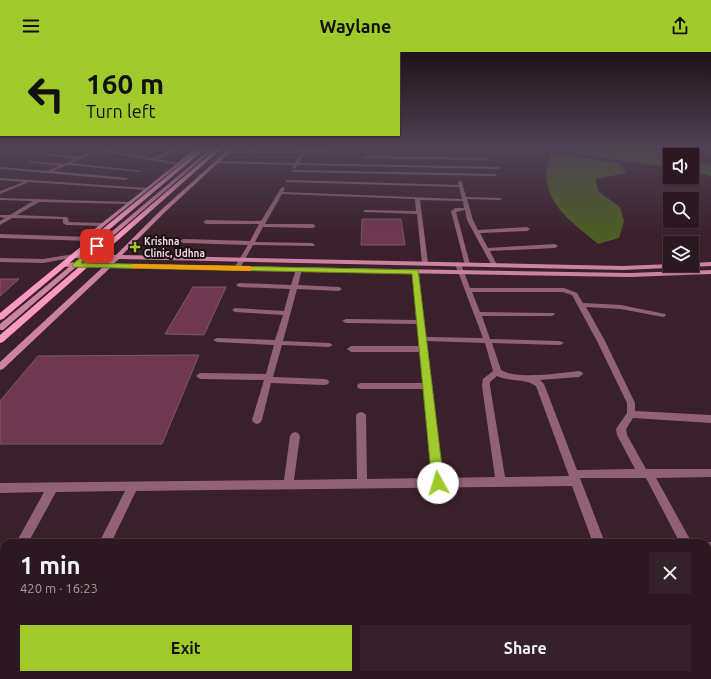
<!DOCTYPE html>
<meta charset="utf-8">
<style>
body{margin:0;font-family:Ubuntu,sans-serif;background:#342129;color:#f1f3f6;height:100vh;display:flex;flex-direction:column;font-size:15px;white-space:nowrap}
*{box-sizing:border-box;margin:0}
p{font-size:13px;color:#a6a0a5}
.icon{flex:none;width:22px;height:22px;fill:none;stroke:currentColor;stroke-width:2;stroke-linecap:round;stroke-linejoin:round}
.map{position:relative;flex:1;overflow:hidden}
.side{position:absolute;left:0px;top:487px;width:711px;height:140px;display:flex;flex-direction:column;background:#2c1820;border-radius:12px 12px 0 0;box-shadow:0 1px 3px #0004,0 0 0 1px #48373e}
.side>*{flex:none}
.hud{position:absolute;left:0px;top:0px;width:400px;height:84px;box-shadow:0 1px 3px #0004,0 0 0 1px #48373e;background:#a0ca2c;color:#111;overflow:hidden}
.buttons{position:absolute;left:663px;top:96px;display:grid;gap:8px}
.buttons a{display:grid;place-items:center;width:36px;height:36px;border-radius:0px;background:#2c1820;box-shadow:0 1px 3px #0004,0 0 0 1px #48373e;font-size:20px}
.pin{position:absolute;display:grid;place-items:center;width:34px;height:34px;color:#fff;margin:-17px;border-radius:8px;box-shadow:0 2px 6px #0006}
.me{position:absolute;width:44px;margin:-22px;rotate:354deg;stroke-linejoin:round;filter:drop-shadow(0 0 3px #0008)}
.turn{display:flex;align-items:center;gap:14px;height:84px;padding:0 20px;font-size:18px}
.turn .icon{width:52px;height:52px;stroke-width:2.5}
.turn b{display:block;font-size:28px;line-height:34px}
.round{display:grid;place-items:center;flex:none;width:42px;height:42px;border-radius:0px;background:#342129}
.overview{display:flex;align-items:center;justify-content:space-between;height:68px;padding:0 20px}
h1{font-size:24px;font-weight:700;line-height:30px}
.button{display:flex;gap:8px;margin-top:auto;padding:8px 20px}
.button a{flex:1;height:46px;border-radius:0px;background:#a0ca2c;color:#111;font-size:16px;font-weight:700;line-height:46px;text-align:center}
.button a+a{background:#342129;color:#f1f3f6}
header{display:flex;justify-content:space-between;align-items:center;height:52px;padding:0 20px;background:#a0ca2c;color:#111;font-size:18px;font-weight:700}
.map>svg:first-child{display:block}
.forest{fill:#4c5e23}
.building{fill:#6f3750;stroke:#7a5a67}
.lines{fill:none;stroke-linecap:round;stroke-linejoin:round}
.street{fill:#916276;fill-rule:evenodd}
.secondary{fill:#cc82a1;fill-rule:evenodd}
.primary{fill:#fa9ac3;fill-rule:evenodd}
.route{fill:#a0ca2c;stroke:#68831d}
.slow{fill:#f59e0b}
.poi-dot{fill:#a0ca2c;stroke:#1a0e13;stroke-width:1.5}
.labels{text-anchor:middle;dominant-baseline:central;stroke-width:4;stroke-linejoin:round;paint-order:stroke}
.far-poi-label{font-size:10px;font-weight:bold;fill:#ead8de;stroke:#1a0e13;text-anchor:start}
</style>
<header><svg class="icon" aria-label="menu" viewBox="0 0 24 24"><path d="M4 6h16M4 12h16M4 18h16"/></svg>Waylane<svg class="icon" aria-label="share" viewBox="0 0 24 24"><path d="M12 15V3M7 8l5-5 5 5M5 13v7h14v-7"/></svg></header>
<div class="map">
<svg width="711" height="627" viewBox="0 0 711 627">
<rect width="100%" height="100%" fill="#3a202b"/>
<path class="forest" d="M585,97C614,97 643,97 672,103H670V115L573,102Z
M551,101L619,111L626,121L595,127L599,140L620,155L624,169L619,186L598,192C578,175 552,158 547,131C545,121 548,110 551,101Z
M692,108L711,113V124L692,120Z"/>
<path class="building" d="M362,167H401L405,193H361Z
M0,227H19L0,244Z
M193,235H226L204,283L165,282Z
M199,303L162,392H0V349L38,304Z"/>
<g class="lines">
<path class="street" d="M92,97H101L152,106L174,97H180L157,107L182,112L180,113L99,99L71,111L143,119L141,120L67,113L53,119L127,126V128H126L0,117V115L47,119L59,114L27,110L29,109L63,112L75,107L47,103L49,102L79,105L95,98Z
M303,97L353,101L351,102L305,100L299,111L498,115L500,116L498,117L298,113L294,117L292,116L294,113L216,111L214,110L216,109L295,111L301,101H228L226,100L228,99H302Z
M419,97H460L484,99L482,100Z
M364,104L486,106L488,107L486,108L363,106Z
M293,118L495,122L497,123L495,124L292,120Z
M0,126L147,136L149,137L147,138L29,130L0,142V139L24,130L0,128Z
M286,128L459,133L458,130L460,129L462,130L466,145L500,146L502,147L500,148L467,147L473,168L478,178L527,175L530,177L527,179L480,181L488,196L555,192L558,194L555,196L490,199L497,213L494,215L492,214L467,168L465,158L456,160L470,212L467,214L465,213L451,159L455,156H464L463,149L420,148L428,211L425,213L422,211L417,162L365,160L363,159L365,158L416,159L415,147L282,142L265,172H313L316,174L313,176L263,175L255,190L312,191L315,193L314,194L253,193L240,216L237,218L234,216L248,193L183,191L180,189L183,187L250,189L259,172H206L203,170L206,168L261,169L281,136L283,135L285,136L283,140L462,147L459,135L287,130H286Z
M0,146L130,150L132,151L130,152L39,150L17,163L66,165L68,166L69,170L105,171V173L103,174L66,173L63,171V167L12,166L0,173V169L5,166L0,165V163H10L33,149L0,148Z
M0,182L90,185L93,187L90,189L0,186Z
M74,202L76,203V205L43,211L0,210V206L43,207Z
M458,210L461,212L470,236H564L577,241L583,251L621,253L665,262L666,263L665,264L663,265L621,257L586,255L605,289L635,351V359L711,363V371L633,366L626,377L627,383L646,417H711V425L656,426L692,491H680L646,426H580L605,491H593L572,434L136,439L111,491H99L125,439L56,440L28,491H16L44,440L0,441V431L284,428L290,384L292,381L295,380L298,381L300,384L294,428L357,427L356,363L358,361L361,360L364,361L366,363L367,427L432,426L424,337H361L358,336L357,334L358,332L361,331H423L420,300H351L347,297L351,294H420L418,272L346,271L342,269L346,267L417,268L413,220L416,218L419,220L426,285L483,286L455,212ZM472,240H563L572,243L597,289L627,351V361L616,377L617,383L635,417L577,418L544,332L540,328L579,325L583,322L582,320L579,319C559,321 518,328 501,318L492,291L560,293L564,291L560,289L490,287L482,264H552L555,262L554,261L480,260ZM427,289L485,291L493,319L483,327L482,334L495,425L443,426ZM497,324C510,330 525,326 536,334L569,424L505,425L490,334V330Z
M299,215L302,217L298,233L339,235L342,237L339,239L297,237L283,289L329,291L333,293L329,295L282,293L273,325L325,327L328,328L329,330L328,332L325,333L271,331L262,368L260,371L257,372L254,371L252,368L264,328L200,327L196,324L200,321L266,322L274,293L217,290L213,288L217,286L275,288L283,263L235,260L232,258L235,256L284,259L290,237L239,235L236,233L239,231L291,233L296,217Z
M707,490H711V502H707V491H705Z
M4,516V534L0,535V518Z
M707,523L711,524V543L707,542Z
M707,561H711V575H707Z
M33,623H48L47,627H32Z
M136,623H150L149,627H135Z
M231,623H245V627H231Z
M333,623H347V627H333Z
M432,623H446L447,627H433Z
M643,623H657L658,627H644Z"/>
<path class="secondary" d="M195,97H199L105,173L96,181L90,193H86L85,192L92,179Z
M210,97H214L91,203H116L161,158L229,97H233L165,160L122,203L623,214L670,212L692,213V211L711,210V214L623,218L119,207L113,212L630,221L711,218V222L630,225L110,216L3,317L0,318V310L103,215H76L3,278H0V272L69,215L61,214V212L76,210L79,211L107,212L112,206C102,206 78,209 71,204L74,202H85Z"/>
<path class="primary" d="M200,97H205L3,267L0,268V261Z
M216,97H221L3,290L0,291V283Z"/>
</g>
<linearGradient id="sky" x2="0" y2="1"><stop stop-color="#201218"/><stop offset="0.52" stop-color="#4f4255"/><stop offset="1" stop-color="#4f4255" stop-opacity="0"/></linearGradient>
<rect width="711" height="185" fill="url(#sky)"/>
<path class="route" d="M95,193L100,194L81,211L418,218L444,431L442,434L438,436L434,434L432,431L412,222L73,215V212Z"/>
<path class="slow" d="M133,212L250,214L253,216L250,219L131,216L130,214Z"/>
<path class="poi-dot" d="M133 189h4v4h4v4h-4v4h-4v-4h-4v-4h4z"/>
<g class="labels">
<g class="far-poi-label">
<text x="144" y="189">Krishna<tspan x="144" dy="12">Clinic, Udhna</tspan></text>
</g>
</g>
</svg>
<div class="buttons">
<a><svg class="icon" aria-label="sound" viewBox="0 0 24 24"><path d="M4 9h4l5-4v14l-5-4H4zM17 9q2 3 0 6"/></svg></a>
<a><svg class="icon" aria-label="search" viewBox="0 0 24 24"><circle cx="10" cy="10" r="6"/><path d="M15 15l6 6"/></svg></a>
<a><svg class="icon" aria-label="layers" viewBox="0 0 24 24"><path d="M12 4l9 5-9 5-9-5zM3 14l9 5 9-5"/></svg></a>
</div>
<div class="pin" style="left:97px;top:194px;background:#d93025"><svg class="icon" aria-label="arrive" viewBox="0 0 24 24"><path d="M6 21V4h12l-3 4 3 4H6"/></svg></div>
<svg class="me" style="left:438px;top:431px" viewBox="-20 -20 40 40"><circle r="19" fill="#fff"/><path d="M0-13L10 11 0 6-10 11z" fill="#a0ca2c"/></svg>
<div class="hud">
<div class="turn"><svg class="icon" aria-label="left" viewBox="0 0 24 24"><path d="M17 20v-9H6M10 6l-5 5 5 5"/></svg><div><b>160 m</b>Turn left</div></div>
</div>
<section class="side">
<div class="overview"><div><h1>1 min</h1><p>420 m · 16:23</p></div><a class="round"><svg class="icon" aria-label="close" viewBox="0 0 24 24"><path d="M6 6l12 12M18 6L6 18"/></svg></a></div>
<div class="button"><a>Exit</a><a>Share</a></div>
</section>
</div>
